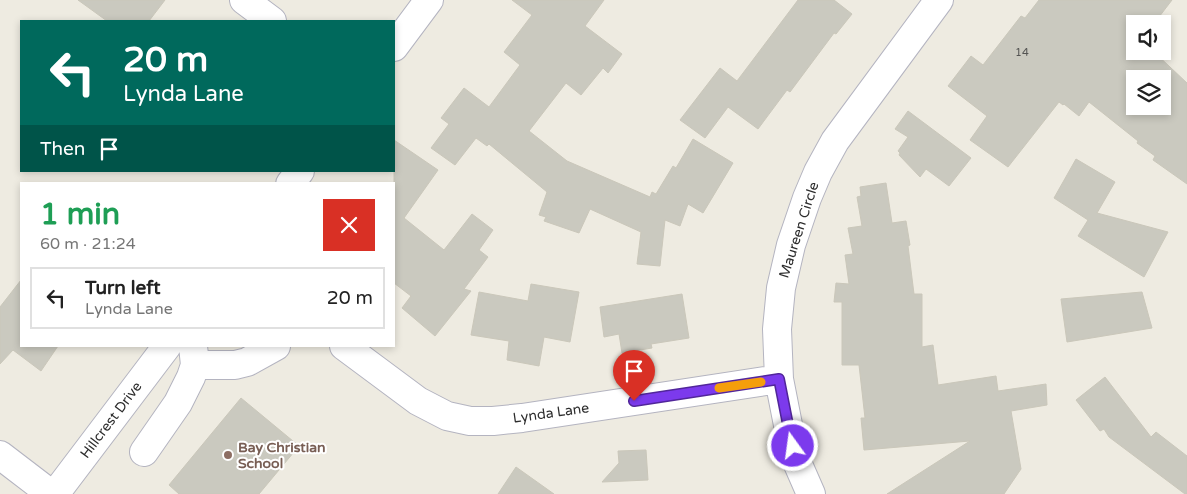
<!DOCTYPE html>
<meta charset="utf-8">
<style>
body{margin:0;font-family:"Varela Round",sans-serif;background:#f6f6f6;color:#222;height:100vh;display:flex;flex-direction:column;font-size:19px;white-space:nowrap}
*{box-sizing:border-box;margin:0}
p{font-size:16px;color:#767676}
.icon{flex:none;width:28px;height:28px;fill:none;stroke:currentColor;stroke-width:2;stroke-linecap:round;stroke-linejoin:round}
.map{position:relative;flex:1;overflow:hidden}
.sheet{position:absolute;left:20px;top:182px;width:375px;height:165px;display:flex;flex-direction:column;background:#fff;border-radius:0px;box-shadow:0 2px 8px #0003}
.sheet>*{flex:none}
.hud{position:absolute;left:20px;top:20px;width:375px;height:152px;border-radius:0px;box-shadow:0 2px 8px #0003;background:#00695c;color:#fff;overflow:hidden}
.fabs{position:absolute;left:1126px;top:15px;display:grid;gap:10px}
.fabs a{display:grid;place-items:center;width:45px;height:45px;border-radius:0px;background:#fff;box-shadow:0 2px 8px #0003;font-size:25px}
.pin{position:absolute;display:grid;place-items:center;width:42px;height:42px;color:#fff;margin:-51px -21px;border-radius:50% 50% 50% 0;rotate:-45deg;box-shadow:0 0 5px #0007}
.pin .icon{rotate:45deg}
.me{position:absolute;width:55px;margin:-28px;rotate:346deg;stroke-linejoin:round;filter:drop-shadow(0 0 4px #0008)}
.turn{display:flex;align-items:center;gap:18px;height:105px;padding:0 20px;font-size:22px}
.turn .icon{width:65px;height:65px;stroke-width:2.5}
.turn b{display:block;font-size:35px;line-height:42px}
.then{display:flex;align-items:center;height:48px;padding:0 20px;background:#0003;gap:10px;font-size:19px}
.round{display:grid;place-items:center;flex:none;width:52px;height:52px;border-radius:0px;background:#f6f6f6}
.overview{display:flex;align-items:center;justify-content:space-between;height:85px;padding:0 20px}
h1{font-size:30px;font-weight:800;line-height:38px;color:#1e9e55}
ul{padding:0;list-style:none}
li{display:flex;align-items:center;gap:15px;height:62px;margin:0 10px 8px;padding:0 10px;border:2px solid #e0e0e0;border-radius:0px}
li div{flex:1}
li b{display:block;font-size:19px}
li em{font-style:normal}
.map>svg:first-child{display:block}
.building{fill:#cac9bf;stroke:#cac7ba;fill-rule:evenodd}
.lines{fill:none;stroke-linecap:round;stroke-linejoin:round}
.minor-casing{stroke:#b4b4c0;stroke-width:30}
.minor{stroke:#fff;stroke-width:28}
.route-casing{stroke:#51269a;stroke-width:12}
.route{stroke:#7c3aed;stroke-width:9}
.slow{stroke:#f59e0b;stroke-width:9}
.education-dot{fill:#8d6e63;stroke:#fff;stroke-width:2}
.labels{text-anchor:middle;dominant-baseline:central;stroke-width:4;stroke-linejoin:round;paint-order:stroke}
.number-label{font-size:11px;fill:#545452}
.street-label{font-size:14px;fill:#2d2d2d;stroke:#fff}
.education-label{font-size:14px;font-weight:bold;fill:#785e54;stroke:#fff;text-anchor:start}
</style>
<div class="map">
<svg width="1187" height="494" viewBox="0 0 1187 494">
<rect width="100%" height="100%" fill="#eeebe1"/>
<path class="building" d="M78,0H165L149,21H107Z
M512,0H604L585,26L622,54L608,73L603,68L581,95L566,83L529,131L567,161L650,197L652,192L656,194L673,166L676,168L693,139L733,163L703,213L688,204L680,226L665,220L660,266L637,264L641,232L590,209L579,233L544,221L546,217L539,215L547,192L489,144L487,146L476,138L455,165L431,148L449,124L441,118L464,88L489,107L520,65L504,52L532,15Z
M798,0H834L852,14L836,34L834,33L790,92L787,90L758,129L728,107L705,138L680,120L720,68L737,81Z
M1039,0H1172L1159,17L1165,22L1162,25L1135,24V51H1153L1187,83V184L1153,160L1155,156L1137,143L1138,141L1089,102L1079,116L1064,104L1063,105L1059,102L1008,167L970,140L987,116L948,86L971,56L983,65L1021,16L1025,18ZM1135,79H1162V106H1135Z
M908,111L971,158L949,186L926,169L920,177L899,155L900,153L898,151L908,137L895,129Z
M394,140L438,170L404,218L444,250L472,214L493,230L479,250L488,257L464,289L471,291L435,336L402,308L411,296L394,283Z
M1076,159L1115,182L1097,213L1168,232L1144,277L1078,236L1088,220L1054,198Z
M886,183L892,223L906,221L910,245L908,246L914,294H922V347L933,345L938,385L996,376L998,391L1046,384L1047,405L1011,411L1021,469L1004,494H887L970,441L864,450L861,418H865L859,365H842V302H834L836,283L849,284L845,255L853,254L848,228L862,226L857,197L861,196L860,187Z
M21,280V346H58L41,371L13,350L0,364V307Z
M531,284L579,292L570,342L544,337L539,366L507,360L509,341L471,335L479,292L528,301Z
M1142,292L1152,328L1067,342L1061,299Z
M682,294L689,338L651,344L652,348L622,353L619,334L604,337L600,307Z
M1105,377L1151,437L1156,432L1187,456V494H1185L1109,437L1104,429L1100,431L1076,400Z
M241,398L299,446L259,494H179L169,485Z
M646,450L648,480L602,482L619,463L618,451Z
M516,467L554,494H498Z"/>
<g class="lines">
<defs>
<path id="minor" d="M244,0L272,21
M394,47L429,0
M290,184L300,171
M344,346L418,401L447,416L470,421H493L522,418L779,379
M195,365H235L247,362L276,346
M144,452L178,403L191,377L195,365L193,346
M0,455L51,494
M55,494L167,346
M811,494L797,462L789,430L779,379L777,329L781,288L791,245L807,198L818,172L835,141L939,0"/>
</defs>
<use href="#minor" class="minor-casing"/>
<use href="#minor" class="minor"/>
</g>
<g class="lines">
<defs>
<path id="route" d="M634,401L779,379L789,430L793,446"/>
</defs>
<use href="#route" class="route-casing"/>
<use href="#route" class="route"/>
<path class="slow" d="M719,388L761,382"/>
</g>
<circle class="education-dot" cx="228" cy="455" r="5"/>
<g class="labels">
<g class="number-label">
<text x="1022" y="52">14</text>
</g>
<g class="street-label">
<text transform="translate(799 230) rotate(-72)">Maureen Circle</text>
<text transform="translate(551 413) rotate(-8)">Lynda Lane</text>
<text transform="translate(111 420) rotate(-53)">Hillcrest Drive</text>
</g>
<g class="education-label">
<text x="238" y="447">Bay Christian<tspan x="238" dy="16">School</tspan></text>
</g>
</g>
</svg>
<div class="fabs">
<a><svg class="icon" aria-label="sound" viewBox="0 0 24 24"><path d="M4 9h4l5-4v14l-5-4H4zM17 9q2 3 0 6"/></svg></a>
<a><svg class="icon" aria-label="layers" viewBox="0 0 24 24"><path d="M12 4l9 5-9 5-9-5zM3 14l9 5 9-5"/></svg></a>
</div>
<div class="pin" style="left:634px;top:401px;background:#d93025"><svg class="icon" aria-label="arrive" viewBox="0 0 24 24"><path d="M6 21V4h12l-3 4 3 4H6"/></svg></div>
<svg class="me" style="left:793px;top:446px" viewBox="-20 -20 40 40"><circle r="17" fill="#7c3aed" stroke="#fff" stroke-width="3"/><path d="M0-11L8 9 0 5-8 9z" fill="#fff"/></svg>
<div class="hud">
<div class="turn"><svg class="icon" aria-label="left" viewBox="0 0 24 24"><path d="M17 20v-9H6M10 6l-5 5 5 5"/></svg><div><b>20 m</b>Lynda Lane</div></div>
<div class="then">Then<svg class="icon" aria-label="arrive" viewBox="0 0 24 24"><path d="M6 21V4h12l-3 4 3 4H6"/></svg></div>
</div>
<section class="sheet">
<div class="overview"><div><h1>1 min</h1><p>60 m · 21:24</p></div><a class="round" style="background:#d93025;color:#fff"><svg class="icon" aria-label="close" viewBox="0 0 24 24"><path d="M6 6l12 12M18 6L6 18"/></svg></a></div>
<ul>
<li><svg class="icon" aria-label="left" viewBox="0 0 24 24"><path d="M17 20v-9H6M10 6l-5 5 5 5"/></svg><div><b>Turn left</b><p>Lynda Lane</p></div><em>20 m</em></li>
</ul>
</section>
</div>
